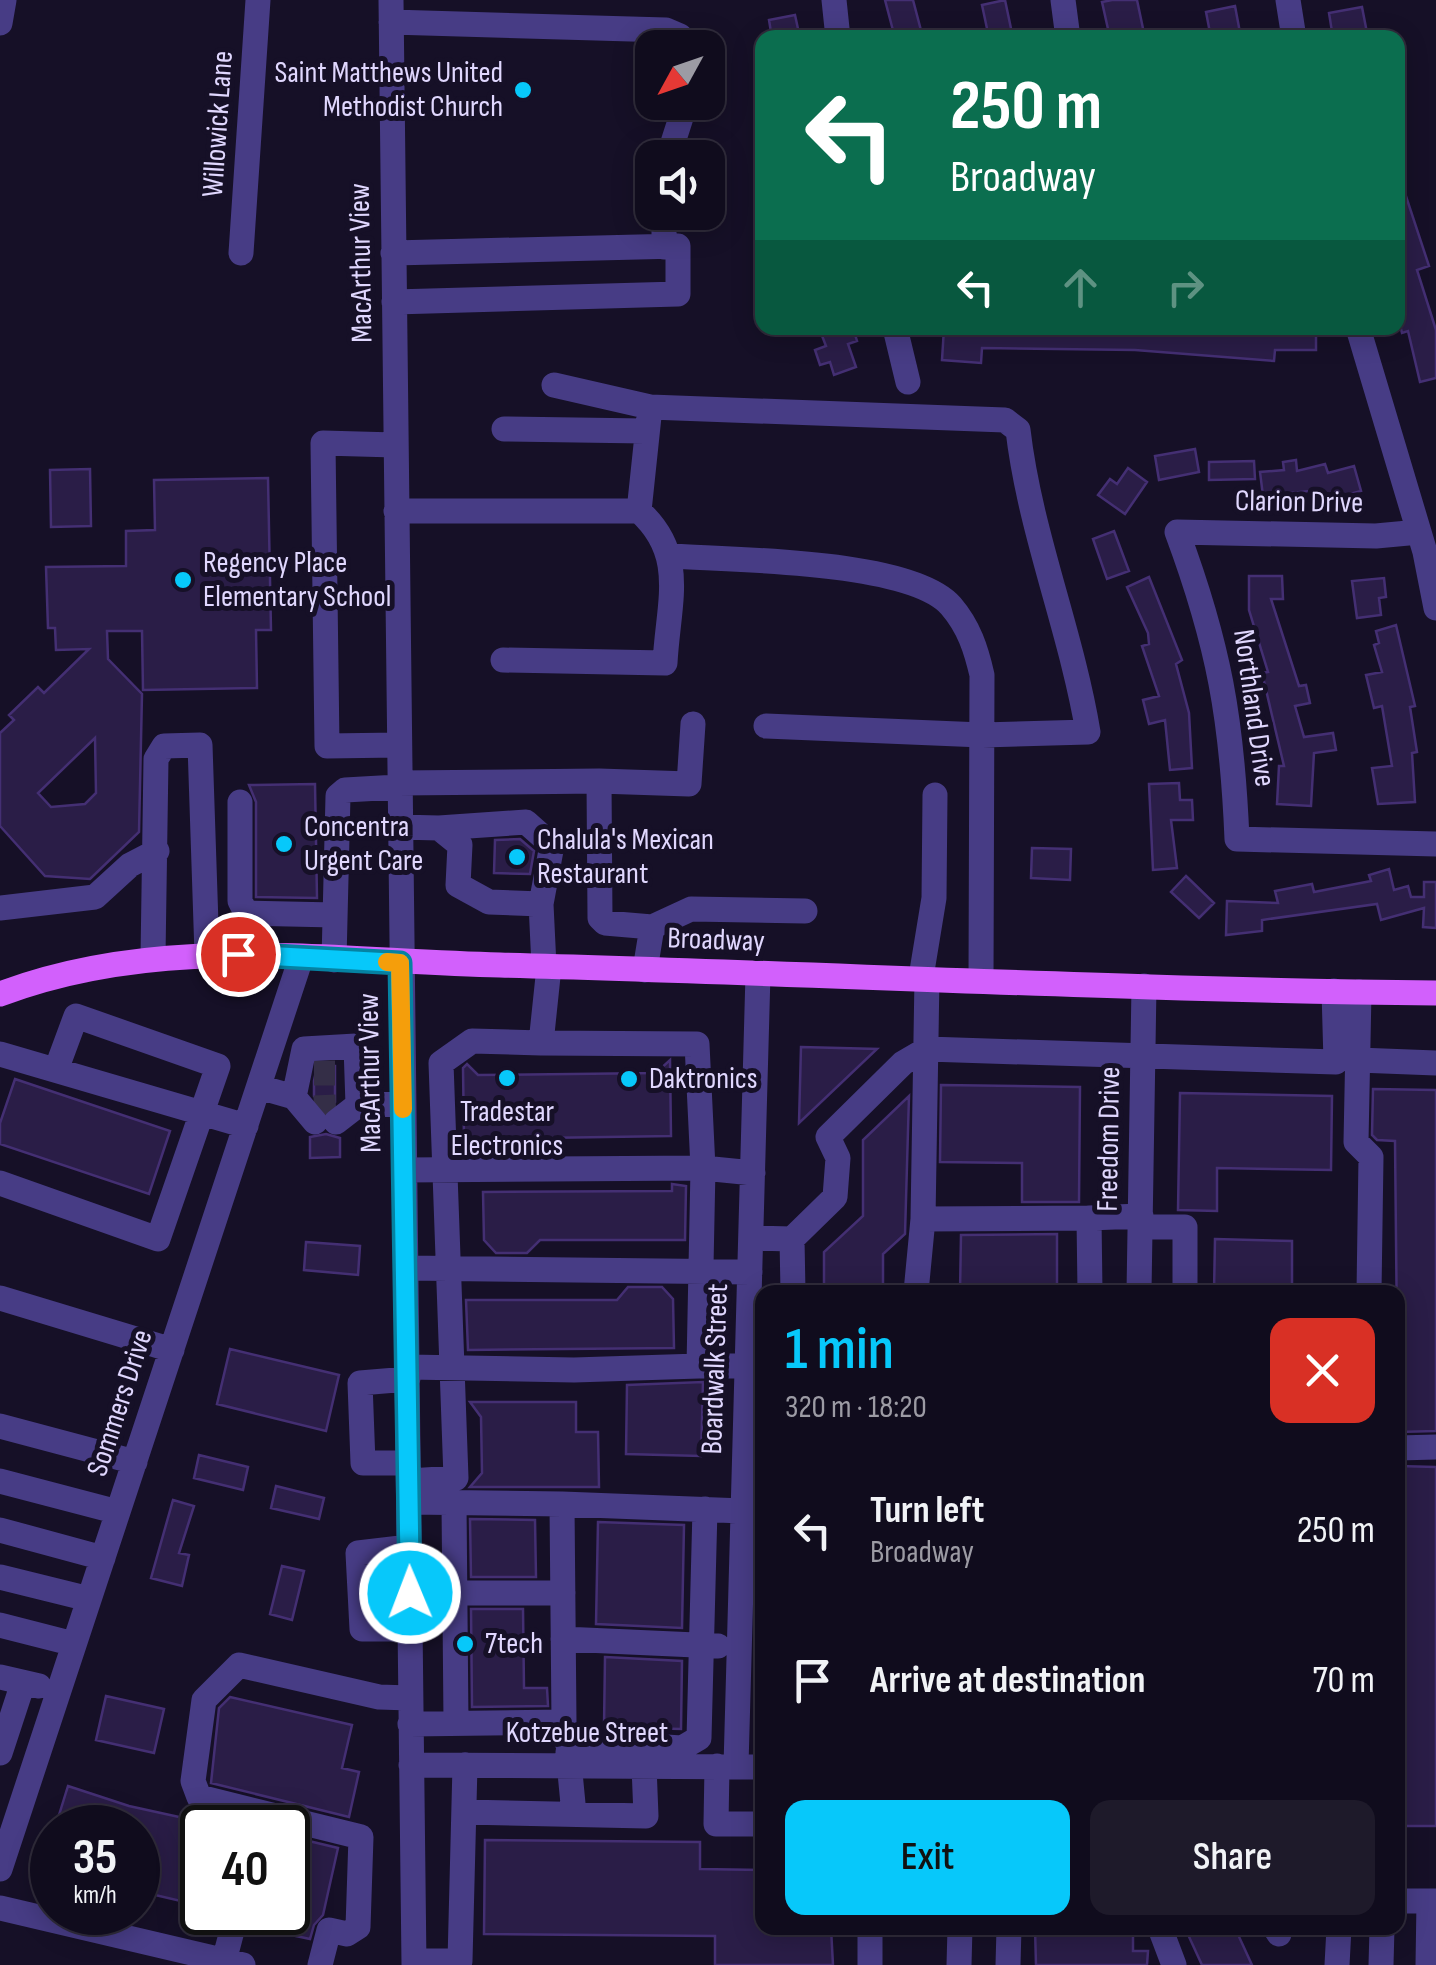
<!DOCTYPE html>
<meta charset="utf-8">
<style>
body{margin:0;font-family:"Sofia Sans Condensed",sans-serif;background:#1e1a2a;color:#f1f3f6;height:100vh;display:flex;flex-direction:column;font-size:38px;white-space:nowrap}
*{box-sizing:border-box;margin:0}
p{font-size:32px;color:#9c9ba4}
.icon{flex:none;width:55px;height:55px;fill:none;stroke:currentColor;stroke-width:2;stroke-linecap:round;stroke-linejoin:round}
.map{position:relative;flex:1;overflow:hidden}
.sheet{position:absolute;left:755px;top:1285px;width:650px;height:650px;display:flex;flex-direction:column;background:#100c1d;border-radius:20px;box-shadow:0 5px 25px #0003,0 0 0 2px #302c3b}
.sheet>*{flex:none}
.hud{position:absolute;left:755px;top:30px;width:650px;height:305px;border-radius:20px;box-shadow:0 5px 25px #0003,0 0 0 2px #302c3b;background:#0b6e4f;color:#fff;overflow:hidden}
.needle{width:65px;rotate:230deg}
.buttons{position:absolute;left:635px;top:30px;display:grid;gap:20px}
.buttons a{display:grid;place-items:center;width:90px;height:90px;border-radius:20px;background:#100c1d;box-shadow:0 5px 25px #0003,0 0 0 2px #302c3b;font-size:50px}
.speed{position:absolute;left:30px;top:1805px;display:flex;gap:20px;font-size:50px;font-weight:700;text-align:center}
.speed>*{display:grid;place-content:center;width:130px;height:130px;border-radius:50%;background:#100c1d;box-shadow:0 5px 25px #0003,0 0 0 2px #302c3b;line-height:1}
.speed small{font-size:25px;font-weight:400}
.speed .limit{border:5px solid #111;border-radius:15px;background:#fff;color:#111}
.pin{position:absolute;display:grid;place-items:center;width:85px;height:85px;color:#fff;margin:-42px;border:5px solid #fff;border-radius:50%;box-shadow:0 2px 10px #0007}
.me{position:absolute;width:110px;margin:-55px;rotate:359deg;stroke-linejoin:round;filter:drop-shadow(0 0 8px #0008)}
.turn{display:flex;align-items:center;gap:35px;height:210px;padding:0 30px;font-size:45px}
.turn .icon{width:130px;height:130px;stroke-width:2.5}
.turn b{display:block;font-size:70px;line-height:85px}
.lanes{display:flex;align-items:center;height:95px;padding:0 30px;background:#0003;justify-content:center;gap:50px;direction:ltr}
.lanes .off{opacity:.35}
.round{display:grid;place-items:center;flex:none;width:105px;height:105px;border-radius:20px;background:#1e1a2a}
.summary{display:flex;align-items:center;justify-content:space-between;height:170px;padding:0 30px}
h1{font-size:60px;font-weight:600;line-height:75px;color:#07c8fa}
.button{display:flex;gap:20px;margin-top:auto;padding:20px 30px}
.button a{flex:1;height:115px;border-radius:20px;background:#07c8fa;color:#111;font-size:40px;font-weight:600;line-height:115px;text-align:center}
.button a+a{background:#1e1a2a;color:#f1f3f6}
ul{padding:0;list-style:none}
li{display:flex;align-items:center;gap:30px;height:150px;padding:0 30px}
li div{flex:1}
li b{display:block;font-size:38px}
li em{font-style:normal}
.map>svg:first-child{display:block}
.building{fill:#2a1d47;stroke:#442f73;stroke-width:2.5;fill-rule:evenodd}
.lines{fill:none;stroke-linecap:round;stroke-linejoin:round}
.minor-tunnel{stroke:#342e47;stroke-width:25;stroke-dasharray:25 12;stroke-linecap:butt}
.minor{stroke:#473c85;stroke-width:25}
.major{stroke:#d260fc;stroke-width:25}
.route-casing{stroke:#0582a2;stroke-width:25}
.route{stroke:#07c8fa;stroke-width:18}
.slow{stroke:#f59e0b;stroke-width:18}
.poi-dot{fill:#07c8fa;stroke:#161027;stroke-width:4}
.labels{text-anchor:middle;dominant-baseline:central;stroke-width:10;stroke-linejoin:round;paint-order:stroke}
.poi-label{font-size:30px;fill:#e0d7fe;stroke:#161027;text-anchor:start}
.street-label{font-size:30px;fill:#e0d7fe;stroke:#161027}
</style>
<div class="map">
<svg width="1436" height="1965" viewBox="0 0 1436 1965">
<rect width="100%" height="100%" fill="#161027"/>
<path class="building" d="M885,0H913L923,38H895Z
M1005,0L1013,38H989L982,5Z
M1112,0H1137L1145,38H1110L1102,2Z
M1235,6L1241,38H1211L1206,12Z
M1362,7L1368,38H1333L1329,13Z
M795,15L800,38H772L769,20Z
M1398,172L1429,266L1417,270L1436,330V378L1420,382L1408,331L1402,333L1398,317Z
M838,328H853L857,341L848,344L856,367L834,375L830,362L820,365L815,350L826,346L821,333Z
M944,328H1174L1173,332L1234,333L1235,328H1316V350H1275L1274,361L1135,350L982,348L981,363L942,360Z
M1195,449L1199,472L1159,480L1155,456Z
M1296,460L1297,471L1325,464L1328,473L1354,466L1361,491L1321,502L1318,490L1263,496L1260,472L1284,470L1283,462Z
M1254,461L1255,479L1209,480V462Z
M1128,468L1147,482L1125,514L1098,495L1110,479L1117,484Z
M90,469L91,526L51,527L50,470Z
M268,478L271,630H256L257,688L143,690L142,631H107L108,659L142,694L139,832L90,879L45,876L0,826V733L14,720L9,715L38,687L44,693L89,649L56,650L55,628H48L46,567L126,566V531L155,530L154,480ZM95,738L96,793L85,804L51,807L38,793Z
M1114,531L1129,571L1107,579L1093,539Z
M1249,576H1282L1283,599H1271L1299,686L1306,685L1310,703L1295,706L1304,737L1333,733L1336,750L1314,753L1311,806L1277,804L1279,766H1284L1262,673L1268,672L1249,610Z
M1149,577L1182,660L1176,664L1189,713L1192,768L1170,770L1165,720L1149,724L1143,700L1159,696L1142,646L1149,644L1148,633L1127,587Z
M1384,578L1386,597L1379,598L1381,615L1357,618L1352,581Z
M1396,625L1415,706L1410,707L1417,752L1412,753L1415,802L1378,804L1372,768L1392,766L1382,706L1374,708L1366,675L1382,672L1374,645L1379,643L1376,631Z
M1179,783L1180,800H1192L1193,820H1171L1177,868L1153,870L1149,784Z
M315,784L317,898L256,897V802L249,785Z
M520,839L534,851L530,874L494,873L495,840Z
M1032,848L1071,849L1070,880L1031,878Z
M1389,869L1394,890L1408,886L1411,897H1424V882H1436V928L1423,927L1424,908L1381,920L1377,904L1262,920V931L1226,935L1227,901L1278,903L1275,891L1312,884L1314,892L1371,881L1369,875Z
M1186,876L1214,903L1199,918L1171,892Z
M801,1047L877,1049L799,1123Z
M670,1060L671,1136L483,1139V1153L464,1139L463,1068L467,1064L478,1075L656,1073Z
M335,1066V1102L326,1110L314,1096V1081L317,1067Z
M15,1079L170,1131L149,1194L0,1144V1123Z
M941,1085L1080,1087L1079,1202H1022V1163L940,1162Z
M1373,1089L1436,1090V1431L1398,1432L1395,1141L1377,1140L1372,1135Z
M1180,1093L1332,1096L1331,1170L1217,1168V1211L1178,1210Z
M909,1096L905,1234L883,1254V1292H824V1252L863,1216V1140Z
M326,1134L340,1138V1157L310,1158V1137Z
M672,1184L686,1186L685,1240H540L527,1253H496L484,1240L483,1192L672,1191Z
M1057,1234V1292H960L961,1235Z
M1215,1239L1292,1241V1292H1214Z
M306,1242L360,1246L358,1275L304,1270Z
M628,1287H662L673,1299L674,1348L468,1350L466,1300H617Z
M230,1349L339,1375L326,1431L217,1404Z
M703,1382L701,1456L626,1454L627,1385Z
M470,1402H576V1432H598L599,1487H470L482,1473L481,1417Z
M199,1455L248,1467L243,1490L194,1478Z
M1398,1466L1436,1467V1826H1398Z
M276,1486L324,1498L319,1519L271,1508Z
M173,1500L194,1506L179,1553L189,1555L182,1586L151,1578Z
M470,1519L535,1520L536,1577H471Z
M598,1522L684,1525L682,1628L596,1624Z
M282,1566L304,1571L292,1620L270,1614Z
M471,1609H523L524,1688H547L548,1706L472,1707Z
M605,1657L682,1661L681,1729L604,1727Z
M106,1696L164,1709L154,1753L96,1740Z
M230,1697L352,1725L342,1768L359,1772L349,1817L211,1783L219,1708Z
M68,1786L129,1806L202,1822V1906L138,1891V1828H55Z
M288,1836L338,1848L323,1915L314,1925L310,1939L258,1928L262,1912H288Z
M485,1840L700,1842V1869L762,1870V1928H831L833,1965H715V1936L484,1934Z
M1035,1928H1133V1951H1148L1147,1965H1036Z
M1185,1928H1235L1252,1965H1202Z"/>
<g class="lines">
<path class="minor-tunnel" d="M314,1073H335
M314,1108L336,1107"/>
<path class="minor" d="M391,0L414,1965
M834,0L838,38
M1063,0L1068,38
M1288,0L1294,38
M391,22L666,30L680,36L685,48
M0,23L4,0
M668,158L686,102
M664,247V212
M241,253L258,0
M393,253L678,246V294L394,302
M895,328L908,382
M1358,328L1425,552L1436,608
M554,385L650,407
M504,429L645,431
M395,445L323,443L327,746L398,745
M396,511H639
M1419,532L1376,536L1177,532C1219,645 1232,719 1237,839L1436,844
M672,556C733,560 911,560 951,606C969,627 976,649 982,675L981,980
M503,660L665,663C668,603 688,555 639,511L650,407L1005,420L1018,430C1030,533 1071,630 1088,732L982,735L766,726
M398,783L599,781
M240,802V901L246,913L335,915
M399,827L439,828L460,845L458,885L489,902L541,904L544,966
M439,828L526,822L552,845L541,904
M0,908L95,897L130,865L157,851
M652,927L605,923L600,918L599,781L689,784L693,724
M153,957L156,759L164,746L200,745L207,954
M334,960L338,796L345,790L398,787
M645,970L652,927L691,909L805,911
M921,977L934,898L935,795
M927,977L923,1219L1089,1218
M1359,992L1356,1142L1371,1157L1369,1292
M541,1043L697,1044L703,1168L699,1366H761
M0,1054L246,1126
M1358,1060L1436,1063
M259,1087L294,1097L304,1049L356,1046L358,1105L403,1104
M294,1097L315,1122
M336,1122L358,1105
M404,1170L703,1168L753,1173
M0,1183L158,1239L218,1066L76,1016L56,1070
M1140,1227H1185V1292
M751,1238L792,1239L793,1292
M792,1239L835,1197L838,1158L828,1137L903,1063L927,1049L1336,1062L1334,991
M407,1268L750,1272
M916,1292L923,1219
M1090,1292L1089,1218L1141,1216
M1139,1292L1144,986
M0,1298L172,1350
M408,1367L574,1370L699,1366
M408,1379L360,1383L363,1463H408
M0,1426L135,1462
M1398,1448L1436,1447
M0,1481L118,1512
M409,1481L456,1478L441,1063L472,1041L541,1043L549,967
M409,1502L562,1504L564,1722L410,1724
M454,1503L456,1723
M562,1504L743,1511
M0,1530L103,1558
M409,1547L358,1553L362,1629H410
M0,1577L89,1599
M409,1593H563
M0,1625L74,1644
M563,1639L718,1646
M0,1677L39,1686
M566,1741L682,1748L699,1738L705,1509
M568,1752L574,1814
M0,1753L23,1683
M411,1765L762,1767
M717,1766L716,1824H762
M736,1766L758,974
M464,1812L646,1816L644,1766
M0,1869L301,958
M1398,1901H1436
M0,1908L243,1965
M870,1928V1965
M1160,1928L1174,1965
M1275,1928L1279,1934
M224,1961L237,1912
M414,1961H460L465,1765
M320,1965L329,1930L347,1934L358,1927L361,1837L199,1797L193,1781L204,1700L239,1665L379,1697L410,1698
M959,1965L960,1928
M1008,1965L1009,1928
M1337,1965L1339,1928
M1381,1965L1382,1928
M1428,1965L1429,1901"/>
<path class="major" d="M0,994C162,933 331,961 500,965C812,973 1124,990 1436,993"/>
</g>
<g class="lines">
<defs>
<path id="route" d="M238,954L400,963L410,1593"/>
</defs>
<use href="#route" class="route-casing"/>
<use href="#route" class="route"/>
<path class="slow" d="M387,962L400,963L403,1109"/>
</g>
<g class="poi-dot">
<circle cx="523" cy="90" r="10"/>
<circle cx="183" cy="580" r="10"/>
<circle cx="284" cy="844" r="10"/>
<circle cx="517" cy="857" r="10"/>
<circle cx="507" cy="1078" r="10"/>
<circle cx="629" cy="1079" r="10"/>
<circle cx="465" cy="1644" r="10"/>
</g>
<g class="labels">
<g class="poi-label">
<text x="503" y="73" text-anchor="end">Saint Matthews United<tspan x="503" dy="34">Methodist Church</tspan></text>
<text x="203" y="563">Regency Place<tspan x="203" dy="34">Elementary School</tspan></text>
<text x="304" y="827">Concentra<tspan x="304" dy="34">Urgent Care</tspan></text>
<text x="537" y="840">Chalula's Mexican<tspan x="537" dy="34">Restaurant</tspan></text>
<text x="649" y="1079">Daktronics</text>
<text x="507" y="1112" text-anchor="middle">Tradestar<tspan x="507" dy="34">Electronics</tspan></text>
<text x="485" y="1644">7tech</text>
</g>
<g class="street-label">
<text transform="translate(218 124) rotate(-86)">Willowick Lane</text>
<text transform="translate(361 263) rotate(-91)">MacArthur View</text>
<text transform="translate(1299 502) rotate(1)">Clarion Drive</text>
<text transform="translate(1254 708) rotate(82)">Northland Drive</text>
<text transform="translate(716 940) rotate(2)">Broadway</text>
<text transform="translate(370 1073) rotate(-91)">MacArthur View</text>
<text transform="translate(1109 1139) rotate(-89)">Freedom Drive</text>
<text transform="translate(715 1369) rotate(-88)">Boardwalk Street</text>
<text transform="translate(120 1403) rotate(-72)">Sommers Drive</text>
<text x="587" y="1733">Kotzebue Street</text>
</g>
</g>
</svg>
<div class="buttons">
<a><svg class="needle" viewBox="-14 -14 28 28"><path d="M0-13l5 13h-10z" fill="#e53935"/><path d="M0 13l5-13h-10z" fill="#9c9ba4"/></svg></a>
<a><svg class="icon" aria-label="sound" viewBox="0 0 24 24"><path d="M4 9h4l5-4v14l-5-4H4zM17 9q2 3 0 6"/></svg></a>
</div>
<div class="speed"><div>35<small>km/h</small></div><div class="limit">40</div></div>
<div class="pin" style="left:238px;top:954px;background:#d93025"><svg class="icon" aria-label="arrive" viewBox="0 0 24 24"><path d="M6 21V4h12l-3 4 3 4H6"/></svg></div>
<svg class="me" style="left:410px;top:1593px" viewBox="-20 -20 40 40"><circle r="17" fill="#07c8fa" stroke="#fff" stroke-width="3"/><path d="M0-11L8 9 0 5-8 9z" fill="#fff"/></svg>
<div class="hud">
<div class="turn"><svg class="icon" aria-label="left" viewBox="0 0 24 24"><path d="M17 20v-9H6M10 6l-5 5 5 5"/></svg><div><b>250 m</b>Broadway</div></div>
<div class="lanes"><svg class="icon" aria-label="left" viewBox="0 0 24 24"><path d="M17 20v-9H6M10 6l-5 5 5 5"/></svg><svg class="icon off" aria-label="ahead" viewBox="0 0 24 24"><path d="M12 20V5M6 11l6-6 6 6"/></svg><svg class="icon off" aria-label="right" viewBox="0 0 24 24"><path d="M7 20v-9h11M14 6l5 5-5 5"/></svg></div>
</div>
<section class="sheet">
<div class="summary"><div><h1>1 min</h1><p>320 m · 18:20</p></div><a class="round" style="background:#d93025;color:#fff"><svg class="icon" aria-label="close" viewBox="0 0 24 24"><path d="M6 6l12 12M18 6L6 18"/></svg></a></div>
<ul>
<li><svg class="icon" aria-label="left" viewBox="0 0 24 24"><path d="M17 20v-9H6M10 6l-5 5 5 5"/></svg><div><b>Turn left</b><p>Broadway</p></div><em>250 m</em></li>
<li><svg class="icon" aria-label="arrive" viewBox="0 0 24 24"><path d="M6 21V4h12l-3 4 3 4H6"/></svg><div><b>Arrive at destination</b></div><em>70 m</em></li>
</ul>
<div class="button"><a>Exit</a><a>Share</a></div>
</section>
</div>
